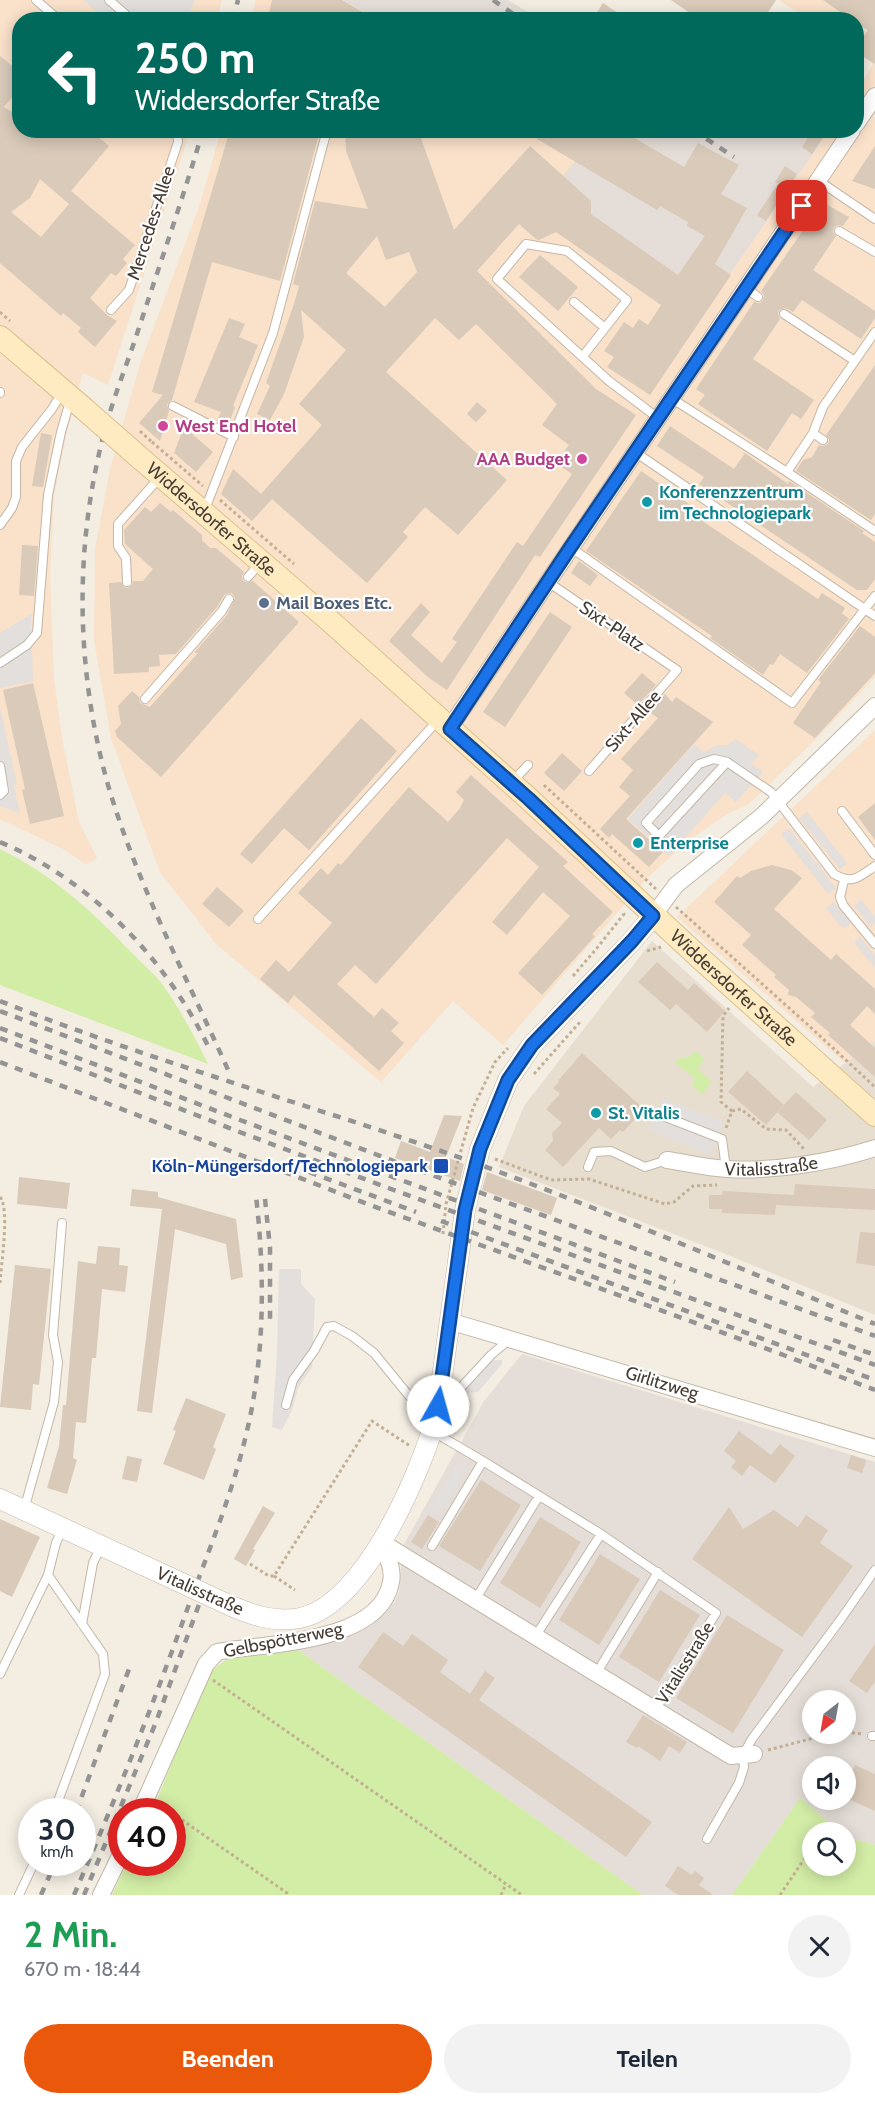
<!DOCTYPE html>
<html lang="de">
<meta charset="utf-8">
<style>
body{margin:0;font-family:Cabin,sans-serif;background:#f2f2f3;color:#1f2937;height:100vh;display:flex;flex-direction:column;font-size:22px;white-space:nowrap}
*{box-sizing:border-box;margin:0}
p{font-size:20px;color:#747a83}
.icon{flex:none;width:33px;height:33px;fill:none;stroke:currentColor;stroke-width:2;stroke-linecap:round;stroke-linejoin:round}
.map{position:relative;height:1895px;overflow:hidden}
.panel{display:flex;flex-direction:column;background:#fff;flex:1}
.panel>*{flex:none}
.banner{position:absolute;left:12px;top:12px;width:852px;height:126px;border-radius:24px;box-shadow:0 3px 15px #0003;background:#00695c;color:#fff;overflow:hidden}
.needle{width:39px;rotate:211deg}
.fabs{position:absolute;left:802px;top:1690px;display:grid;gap:12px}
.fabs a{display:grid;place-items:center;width:54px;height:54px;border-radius:50%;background:#fff;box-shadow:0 3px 15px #0003;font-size:30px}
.speed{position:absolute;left:18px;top:1798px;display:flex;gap:12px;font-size:30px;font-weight:700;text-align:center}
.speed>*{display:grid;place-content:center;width:78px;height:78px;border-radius:50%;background:#fff;box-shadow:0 3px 15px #0003;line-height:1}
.speed small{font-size:15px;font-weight:400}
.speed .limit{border:9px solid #d22;background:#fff;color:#111}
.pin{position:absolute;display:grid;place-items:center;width:51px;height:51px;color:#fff;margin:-26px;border-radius:12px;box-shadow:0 3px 9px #0006}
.me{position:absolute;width:66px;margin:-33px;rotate:7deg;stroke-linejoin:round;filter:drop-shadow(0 0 4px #0008)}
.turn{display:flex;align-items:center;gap:21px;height:126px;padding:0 24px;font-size:27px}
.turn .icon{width:78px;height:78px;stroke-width:2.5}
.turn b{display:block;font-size:42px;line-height:51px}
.round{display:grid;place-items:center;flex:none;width:63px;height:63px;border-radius:32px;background:#f2f2f3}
.summary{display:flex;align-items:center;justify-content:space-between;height:102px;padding:0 24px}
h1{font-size:36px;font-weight:700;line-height:45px;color:#1e9e55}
.action{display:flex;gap:12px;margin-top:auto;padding:12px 24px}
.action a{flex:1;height:69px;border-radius:36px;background:#ea580c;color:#fff;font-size:24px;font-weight:700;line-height:69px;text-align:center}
.action a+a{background:#f2f2f3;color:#1f2937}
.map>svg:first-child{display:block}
.residential{fill:#e8ded0}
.commercial{fill:#f9e1ca}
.industrial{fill:#e5ded8;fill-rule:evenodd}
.green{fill:#d2eda6}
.parking{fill:#e3dfdc}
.building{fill:#d9cab9;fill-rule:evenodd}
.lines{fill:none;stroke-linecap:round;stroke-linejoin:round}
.service-casing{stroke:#c3b7a7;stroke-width:10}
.minor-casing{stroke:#c3b7a7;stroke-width:18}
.tertiary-casing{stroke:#c3b7a7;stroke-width:21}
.secondary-casing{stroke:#dbc18e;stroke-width:24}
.path{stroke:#c3af94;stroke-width:3;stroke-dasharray:3 3;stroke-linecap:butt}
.service{stroke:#fff;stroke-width:8}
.minor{stroke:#fff;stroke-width:16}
.tertiary{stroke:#fff;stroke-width:20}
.secondary{stroke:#ffebc1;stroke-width:22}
.rail{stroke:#949494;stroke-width:4.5;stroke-dasharray:8 8;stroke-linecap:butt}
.tertiary-bridge-casing{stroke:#c3b7a7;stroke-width:21;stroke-linecap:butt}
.secondary-bridge-casing{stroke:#dbc18e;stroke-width:24;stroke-linecap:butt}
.path-bridge{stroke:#c3af94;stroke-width:3;stroke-dasharray:3 3;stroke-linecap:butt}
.tertiary-bridge{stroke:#fff;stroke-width:20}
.secondary-bridge{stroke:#ffebc1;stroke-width:22}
.route-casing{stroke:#114b97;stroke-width:15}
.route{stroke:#1a73e8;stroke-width:10}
.hotel-dot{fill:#d1479c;stroke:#fff;stroke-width:2}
.culture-dot{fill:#0f9aa8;stroke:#fff;stroke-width:2}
.service-dot{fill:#5c6f8a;stroke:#fff;stroke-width:2}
.transit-dot{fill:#1a4fb4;stroke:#fff;stroke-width:2}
.labels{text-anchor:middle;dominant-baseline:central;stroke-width:4.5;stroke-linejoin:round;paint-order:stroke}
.street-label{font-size:18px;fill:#463c32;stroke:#fff}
.hotel-label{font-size:18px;font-weight:bold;fill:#b23c85;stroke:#fff;text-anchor:start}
.culture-label{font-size:18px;font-weight:bold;fill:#0d838f;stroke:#fff;text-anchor:start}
.service-label{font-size:18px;font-weight:bold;fill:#4e5e75;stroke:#fff;text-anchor:start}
.transit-label{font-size:18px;font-weight:bold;fill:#164399;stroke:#fff;text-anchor:end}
</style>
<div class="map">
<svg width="875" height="1895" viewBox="0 0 875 1895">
<rect width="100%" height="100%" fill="#f3ede2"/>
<path class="residential" d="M652,941L813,1087L875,1041V1315L718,1251L499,1167L524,1106Z"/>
<path class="commercial" d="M0,0H222L217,19L20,20V130L190,131L108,385L83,373L66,435L54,496L50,575L54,678L62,738L79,822L97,858L86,864L63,849L0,819Z
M256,0H343L377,19L251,20Z
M779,0H875V677L815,740L749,804L729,813L692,838L649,876L503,1045L453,1001L381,1082L216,944L160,872L111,738L94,640L95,549L110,469L140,364L199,207L221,131H571L587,214L712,300L829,131L856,130L857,90L873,64L857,53L856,20L807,19Z
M875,730V1041L845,1063L677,917Z"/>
<path class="industrial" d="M343,0H508L539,19H377Z
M571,131H829L712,300L526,216L592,143Z
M522,1354L875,1462V1845L846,1837V1833H842L800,1798L732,1895H643L294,1647L341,1638L356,1632L386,1611L395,1601L399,1592L403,1546L484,1401ZM813,1701H846V1734H813ZM813,1767H846V1800H813Z"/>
<path class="green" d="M0,849C50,873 92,911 130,951C140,962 153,972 162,984C180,1009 195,1037 208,1064L0,985Z
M695,1051L705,1059L698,1069L712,1082L702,1094L692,1085L695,1078L675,1063L680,1057H689Z
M294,1647L643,1895H112L127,1863H172V1812H152L208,1673L230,1657Z
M800,1798L842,1833H813V1866H846V1837L875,1845V1895H732Z"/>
<path class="parking" d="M83,0H195L187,20L106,19Z
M31,614L33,681L0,688V633Z
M0,708L17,784L14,786L20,813L0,806Z
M735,739L759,755L751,764L763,772L736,802L725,793L669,856L628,819L694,744L704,752L718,745H728Z
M807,812L847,863L840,869L799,818Z
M789,828L836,888L828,894L781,834Z
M861,900L875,917V923L871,927L854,906Z
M834,902L851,923L843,929L826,908Z
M860,937L875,955V968L854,942Z
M663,1098L724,1122L710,1155L650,1130Z
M279,1269H301V1284L315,1299L312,1367L298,1388L292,1410L282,1430L272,1427L277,1355Z
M492,1360H502V1364L478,1392L463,1393Z
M457,1464L466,1470L438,1516L428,1510Z"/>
<path class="building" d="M272,0H342L376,20H267Z
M671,0H776L763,20H700Z
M823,0H875V64L856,52V47L868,30L856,23V20H852Z
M603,3L628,20H592Z
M0,56L20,72V88L4,107L20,116V130H90L109,146L71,191L135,245L123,259L127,263L116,276L111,273L90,298L107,315L117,321L95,347L78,332L81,328L63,313L61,316L0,263ZM40,179L69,204L41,237L11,212L30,198Z
M230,130H320L280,281L212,262L172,400L167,404L169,411L160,441L139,423L163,395L152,392Z
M345,130H418L454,230L530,146L591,201V214L678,275L705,236L687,226L688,222L660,206L657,210L537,139L544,130H621L684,167L698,143L739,165L721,194L747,208L715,264L731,275L650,395L607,367L614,357L604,351L624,322L633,328L639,319L648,325L661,305L556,232L539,240L536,239L519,224L477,271L596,389L636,415L540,557L535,555L447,690L429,678L389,641L421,603L430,612L411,635L442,663L457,642L452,639L517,542L523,546L572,474L556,463L569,445L542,425L557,404L476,324L459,340L435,318L386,372L507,480L458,535L425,507L403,532L408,537L367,583L272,499L252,521L221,494L233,469L261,494L322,425L299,404L346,350L301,310L304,337L284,394L270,420L257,414L270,386L266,383L294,304L299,286L293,284L315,201L368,209L346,151ZM377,236L386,260L409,252L417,272L385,307L346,273Z
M813,130H828L812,154L802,147Z
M875,146V189L852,181Z
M785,166L797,174L766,221L757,215L778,184L775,182Z
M822,202L849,217L843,226L838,225L834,227L833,232L836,236L813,270L875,311V318L861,339L802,300L793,312L785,308L779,310L778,314L780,319L753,359L814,400L801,419L792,413L767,451L698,404L705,395L696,389L754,302L760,303L763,300L764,295L761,291L811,219L814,220L819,218L820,214L818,209Z
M540,255L578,287L558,311L519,277Z
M229,318L245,324L239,337L258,345L233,406L235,407L228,426L217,421L221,412L194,402Z
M875,365V514L871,520L796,471L803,460L812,457L819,445L823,446L828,444L829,440L826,435Z
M477,402L487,411L476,422L467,414Z
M670,426L734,469L745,453L788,484L789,481L864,531L862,533L875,542V579L867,590H857L699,484L704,477L657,446Z
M184,427L213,452L196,472L174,453Z
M41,433L52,435L43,487L32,486Z
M641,471L702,513L698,518L818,599L822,593L845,608L842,613L849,619L807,673L780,654L773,665L770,664L763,675L710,638L712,636L586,551Z
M160,503L171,512L173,510L202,535V540L210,548H216L244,572L242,576L243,581L247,583L253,581L299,622L161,777L117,737L115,731L121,724L118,706L132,691L139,697L140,703L150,707L198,653H194L227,615L235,598L232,593L225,594L217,607L176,654L159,655L160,666L149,667V672L114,674L109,583L121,582L124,587L128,588L132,585L133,581H143L153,569L125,544L124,530L145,507L151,512Z
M22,545L38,546L34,596L19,595Z
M579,561L598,575L590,586L571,573Z
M550,612L572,627L505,727L483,712Z
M860,626L875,637V673L815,738L793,723L821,682L818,680Z
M642,673L656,685L638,705L624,693Z
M33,683L64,816L30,824L22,790L25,789L3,690Z
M665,694L672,702L676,697L713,722L626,819L663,852L649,867L612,834L609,838L600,829L630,796L619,787L633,770L621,759L658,718L649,712Z
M361,718L397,751L309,850L284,828L252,864L240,854Z
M562,753L582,771L564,791L544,773Z
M471,775L568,862L563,866L613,912L592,934L595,936L542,995L518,973L570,916L543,892L507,935L492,922L539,867L507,838L376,984L355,965L337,984L374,1017L382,1008L399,1023L391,1031L404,1043L379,1071L294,995L288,1003L260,979L276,960L289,972L332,923L298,893L321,868L328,875L338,863L341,865L409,787L448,822L460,808L464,800L456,792Z
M875,803V840L858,817Z
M772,865L791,870L802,878L774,909L831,960L836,954L875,989V1014L867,1006L850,1025L875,1048V1077L828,1035L830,1033L811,1017L815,1013L796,997L788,995L789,990L774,977L776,975L742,945L751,935L714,902L737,876L740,878L751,871Z
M217,887L244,911L229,927L202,904Z
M657,962L688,990L694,983L725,1011L707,1032L676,1004L670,1010L638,982Z
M582,1053L644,1109L623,1132L620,1130L611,1139L599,1128L563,1167L545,1150L553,1141L552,1133L562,1123L546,1109L560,1094L553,1088L559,1082L558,1081Z
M747,1071L784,1105L766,1125L728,1092Z
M796,1092L827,1120L809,1140L777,1112Z
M444,1115L462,1116L446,1157L464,1164L460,1181L395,1158L401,1141L430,1152Z
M487,1172L557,1198L551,1215L482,1190Z
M19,1177L70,1183L67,1209L17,1204Z
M795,1184L875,1189V1210L776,1205L775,1215L722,1213V1209H709V1195H722L723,1191L794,1195Z
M132,1189L158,1192V1197L236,1219L243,1277L231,1280L226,1244L175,1229L152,1413L137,1411L162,1209L130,1206Z
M860,1232L875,1233V1266L856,1263Z
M98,1246L120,1248L119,1265L128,1266L125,1292L102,1289L96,1358H92L86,1423L76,1422L73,1458L77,1460L67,1494L47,1488L59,1446L63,1405H66L78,1261L96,1264Z
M15,1265L51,1269L39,1385L33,1384L31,1410L0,1407Z
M186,1398L226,1414L213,1447L216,1449L204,1480L163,1464L176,1431L173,1430Z
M739,1431L771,1455L780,1444L795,1456L775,1483L750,1465L742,1476L731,1467L736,1461L724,1451Z
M851,1455L866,1460L862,1473L847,1468Z
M127,1456L142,1459L137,1482L122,1479Z
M481,1480L521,1505L480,1571L439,1546Z
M263,1506L275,1513L253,1549L255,1550L246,1566L234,1559Z
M729,1507L743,1529L774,1510L798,1527L806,1515L828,1530L820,1543L853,1566L802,1637L692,1559Z
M428,1515L439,1522L422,1549L411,1542Z
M540,1517L581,1542L540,1608L500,1583Z
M0,1519L40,1537L12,1597L0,1591Z
M600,1554L640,1579L599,1645L559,1620Z
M660,1590L700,1615L659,1682L619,1657Z
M727,1615L784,1650L733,1733L676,1698Z
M383,1632L403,1646L412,1634L448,1660L440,1672L470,1694L485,1671L495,1678L479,1700L652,1822L626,1857L358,1667Z
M875,1644V1682L867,1693L849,1681Z
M643,1715L687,1742L680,1753L669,1746L660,1761L638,1746L637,1748L626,1742Z
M855,1765L875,1774V1811L846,1798V1786Z
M678,1866L692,1875L695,1871L704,1878L699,1885L713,1895H678L665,1886Z"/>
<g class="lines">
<defs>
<path id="service" d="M36,0L59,20
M109,0L132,20
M819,181L875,219
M802,206L814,214
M839,231L875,252
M746,288L758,297
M574,302L605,328
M111,310L129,290L178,142L177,130
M784,314L855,361
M583,356L627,300L567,251L526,244L497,279L609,381L658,418
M0,392V393
M671,398L787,472L875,531
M173,406L234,437
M813,433L823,440
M635,452L875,616
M787,472L813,433L823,407L875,332
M204,512L273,333L327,130
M0,525L12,508L16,497V461L22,447L52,409L63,391
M570,547L792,703L875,596
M248,577L261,562
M127,582L126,558L118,546V524L161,476
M548,582L677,670L589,771
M0,663L27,645L37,633L48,495L61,432L70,401
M145,699L222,611L229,599
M727,762L659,836L646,823L699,764L714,759L727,762L771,792L834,874C853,885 859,877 875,866
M0,766L4,791L0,795
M513,781L528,765
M842,811L875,855
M844,880L840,897L843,905L875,944
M258,919L439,719
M663,1116L722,1139L726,1169
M588,1167L594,1152L611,1151L645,1167L667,1160
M286,1405L293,1380L314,1351L327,1327L334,1326L352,1336L374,1353L410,1397L438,1406
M443,1407L491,1355L510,1339
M432,1431L483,1461
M24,1510L54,1402L58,1362L53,1335L62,1223
M432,1546L483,1461L601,1534L716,1613L655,1710
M48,1575L103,1654L105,1674L54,1812
M475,1600L539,1496
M82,1624L93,1563L101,1546
M535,1637L601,1534
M0,1674L48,1575L56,1543L63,1528
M596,1674L658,1572
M872,1736H875
M707,1839L739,1783L744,1767L743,1755L752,1739L841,1619L875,1570
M19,1895L34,1863"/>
<g id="minor">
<path d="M856,124L875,96"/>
<path d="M449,729L852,130"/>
<path d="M653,916L676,885L762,816L875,706"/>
<path id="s1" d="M667,1160C687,1163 707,1168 727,1169C774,1172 831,1162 875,1148"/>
<path d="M449,1321L875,1448"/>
<path d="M381,1542L731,1756L754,1754"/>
<path d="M140,1812L206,1664L217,1652C265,1643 380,1644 391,1582C394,1568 386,1554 381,1542"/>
<path d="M101,1895L122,1852"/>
</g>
<path id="tertiary" d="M0,1499L171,1578
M229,1605C252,1615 274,1623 300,1618C365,1605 421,1472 437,1414L465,1210L480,1149L508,1080L532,1045L632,941L653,916"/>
<g id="secondary">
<path d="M0,337L82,407"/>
<path id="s2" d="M140,458L330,621L529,799L701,959L875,1115"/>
</g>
</defs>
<use href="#service" class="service-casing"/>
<use href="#minor" class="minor-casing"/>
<use href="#tertiary" class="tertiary-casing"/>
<use href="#secondary" class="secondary-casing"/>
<path class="path" d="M0,312L10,321
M152,442L203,486
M220,500L294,564
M544,785L656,889
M676,907L807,1024L875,1087
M647,951L661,947
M573,976L597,948L624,914L622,911
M534,1074L581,1021
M732,1111L741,1109L766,1129L786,1130L804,1149
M726,1128L732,1111L721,1102L723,1016L729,1008
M495,1159L551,1180L589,1179L665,1204L674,1202L693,1186L717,1185
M0,1197C10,1209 1,1265 0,1283
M443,1234L446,1204L473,1108L495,1062L508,1048
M250,1564L269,1576H274L372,1421L410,1446
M274,1576L295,1590
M213,1680L522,1895
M846,1732L862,1734
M768,1750L829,1734
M159,1805L170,1812
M172,1813L290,1895
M501,1895L506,1884
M780,1895L813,1846"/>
<use href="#service" class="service"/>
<use href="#minor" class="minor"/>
<use href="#tertiary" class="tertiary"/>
<use href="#secondary" class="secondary"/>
<path class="rail" d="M493,0L522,20
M233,20L238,0
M203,130C182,202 157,272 134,343C123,374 111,405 103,437C74,551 76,671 108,785C137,884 187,978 229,1072
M693,130L734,157
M0,842C92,881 166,959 209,1048
M0,1001C151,1061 308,1104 461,1158C601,1208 738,1268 875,1324
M0,1011L396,1162L875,1336
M0,1028L240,1120L675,1282
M0,1038L237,1131L391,1189L875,1365
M0,1062L370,1205L773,1351L875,1390
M309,1172L416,1212
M265,1199L270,1248V1324
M441,1221L875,1380
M833,1340L875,1355
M76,1812L129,1669
M41,1895L55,1863
M74,1895C113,1805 150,1713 183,1621C205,1559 231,1499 246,1435C265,1358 265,1274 256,1196
M84,1895L156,1722L201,1599"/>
<defs>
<path id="tertiary-bridge" d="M171,1578L229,1605"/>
<path id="secondary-bridge" d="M82,407L140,458"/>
</defs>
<use href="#tertiary-bridge" class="tertiary-bridge-casing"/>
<use href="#secondary-bridge" class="secondary-bridge-casing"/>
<path class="path-bridge" d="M140,431L152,442"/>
<use href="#tertiary-bridge" class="tertiary-bridge"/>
<use href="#secondary-bridge" class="secondary-bridge"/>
</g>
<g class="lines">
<defs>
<path id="route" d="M438,1406L465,1210L480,1149L508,1080L532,1045L632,941L653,916L529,799L450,729L570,548L802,206"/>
</defs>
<use href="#route" class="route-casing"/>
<use href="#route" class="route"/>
</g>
<g class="hotel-dot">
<circle cx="163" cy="426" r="6"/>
<circle cx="582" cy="459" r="6"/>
</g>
<g class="culture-dot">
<circle cx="647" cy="502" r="6"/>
<circle cx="638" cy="843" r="6"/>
<circle cx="596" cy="1113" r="6"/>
</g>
<circle class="service-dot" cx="264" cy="603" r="6"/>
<rect class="transit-dot" x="433" y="1158" width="16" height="16" rx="3"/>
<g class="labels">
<g class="street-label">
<text transform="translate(151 223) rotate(-72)">Mercedes-Allee</text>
<text stroke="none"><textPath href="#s2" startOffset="94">Widdersdorfer Straße</textPath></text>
<text transform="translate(612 626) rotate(34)">Sixt-Platz</text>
<text transform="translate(633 721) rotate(-49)">Sixt-Allee</text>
<text stroke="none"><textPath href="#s2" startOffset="796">Widdersdorfer Straße</textPath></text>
<text stroke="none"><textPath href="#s1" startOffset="105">Vitalisstraße</textPath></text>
<text transform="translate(662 1383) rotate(17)">Girlitzweg</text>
<text transform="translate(200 1591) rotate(24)">Vitalisstraße</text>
<text transform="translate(283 1640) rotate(-11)">Gelbspötterweg</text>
<text transform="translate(685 1663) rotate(-58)">Vitalisstraße</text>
</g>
<g class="hotel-label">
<text x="175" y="426">West End Hotel</text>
<text x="570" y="459" text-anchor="end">AAA Budget</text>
</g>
<g class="culture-label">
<text x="659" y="492">Konferenzzentrum<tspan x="659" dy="21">im Technologiepark</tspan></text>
<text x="650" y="843">Enterprise</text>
<text x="608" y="1113">St. Vitalis</text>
</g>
<g class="service-label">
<text x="276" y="603">Mail Boxes Etc.</text>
</g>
<g class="transit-label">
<text x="428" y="1166">Köln-Müngersdorf/Technologiepark</text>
</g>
</g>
</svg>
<div class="fabs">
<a><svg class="needle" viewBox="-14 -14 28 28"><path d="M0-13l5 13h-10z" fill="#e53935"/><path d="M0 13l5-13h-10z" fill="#747a83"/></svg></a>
<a><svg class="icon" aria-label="sound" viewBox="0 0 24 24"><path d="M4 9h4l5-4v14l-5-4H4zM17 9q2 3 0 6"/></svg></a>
<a><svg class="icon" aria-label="search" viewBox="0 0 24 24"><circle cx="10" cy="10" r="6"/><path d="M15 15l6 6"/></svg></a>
</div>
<div class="speed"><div>30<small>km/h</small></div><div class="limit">40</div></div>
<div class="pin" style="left:802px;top:206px;background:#d93025"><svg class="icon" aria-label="arrive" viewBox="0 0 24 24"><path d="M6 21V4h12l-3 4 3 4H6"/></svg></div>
<svg class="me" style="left:438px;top:1406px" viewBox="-20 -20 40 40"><circle r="19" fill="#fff"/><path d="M0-13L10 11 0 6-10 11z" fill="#1a73e8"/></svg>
<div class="banner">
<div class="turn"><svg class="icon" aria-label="left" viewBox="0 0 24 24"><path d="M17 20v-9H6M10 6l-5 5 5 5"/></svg><div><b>250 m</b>Widdersdorfer Straße</div></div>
</div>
</div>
<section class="panel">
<div class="summary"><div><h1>2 Min.</h1><p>670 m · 18:44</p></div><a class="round"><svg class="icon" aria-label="close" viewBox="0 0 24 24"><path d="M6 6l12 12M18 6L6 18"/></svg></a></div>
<div class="action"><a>Beenden</a><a>Teilen</a></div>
</section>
